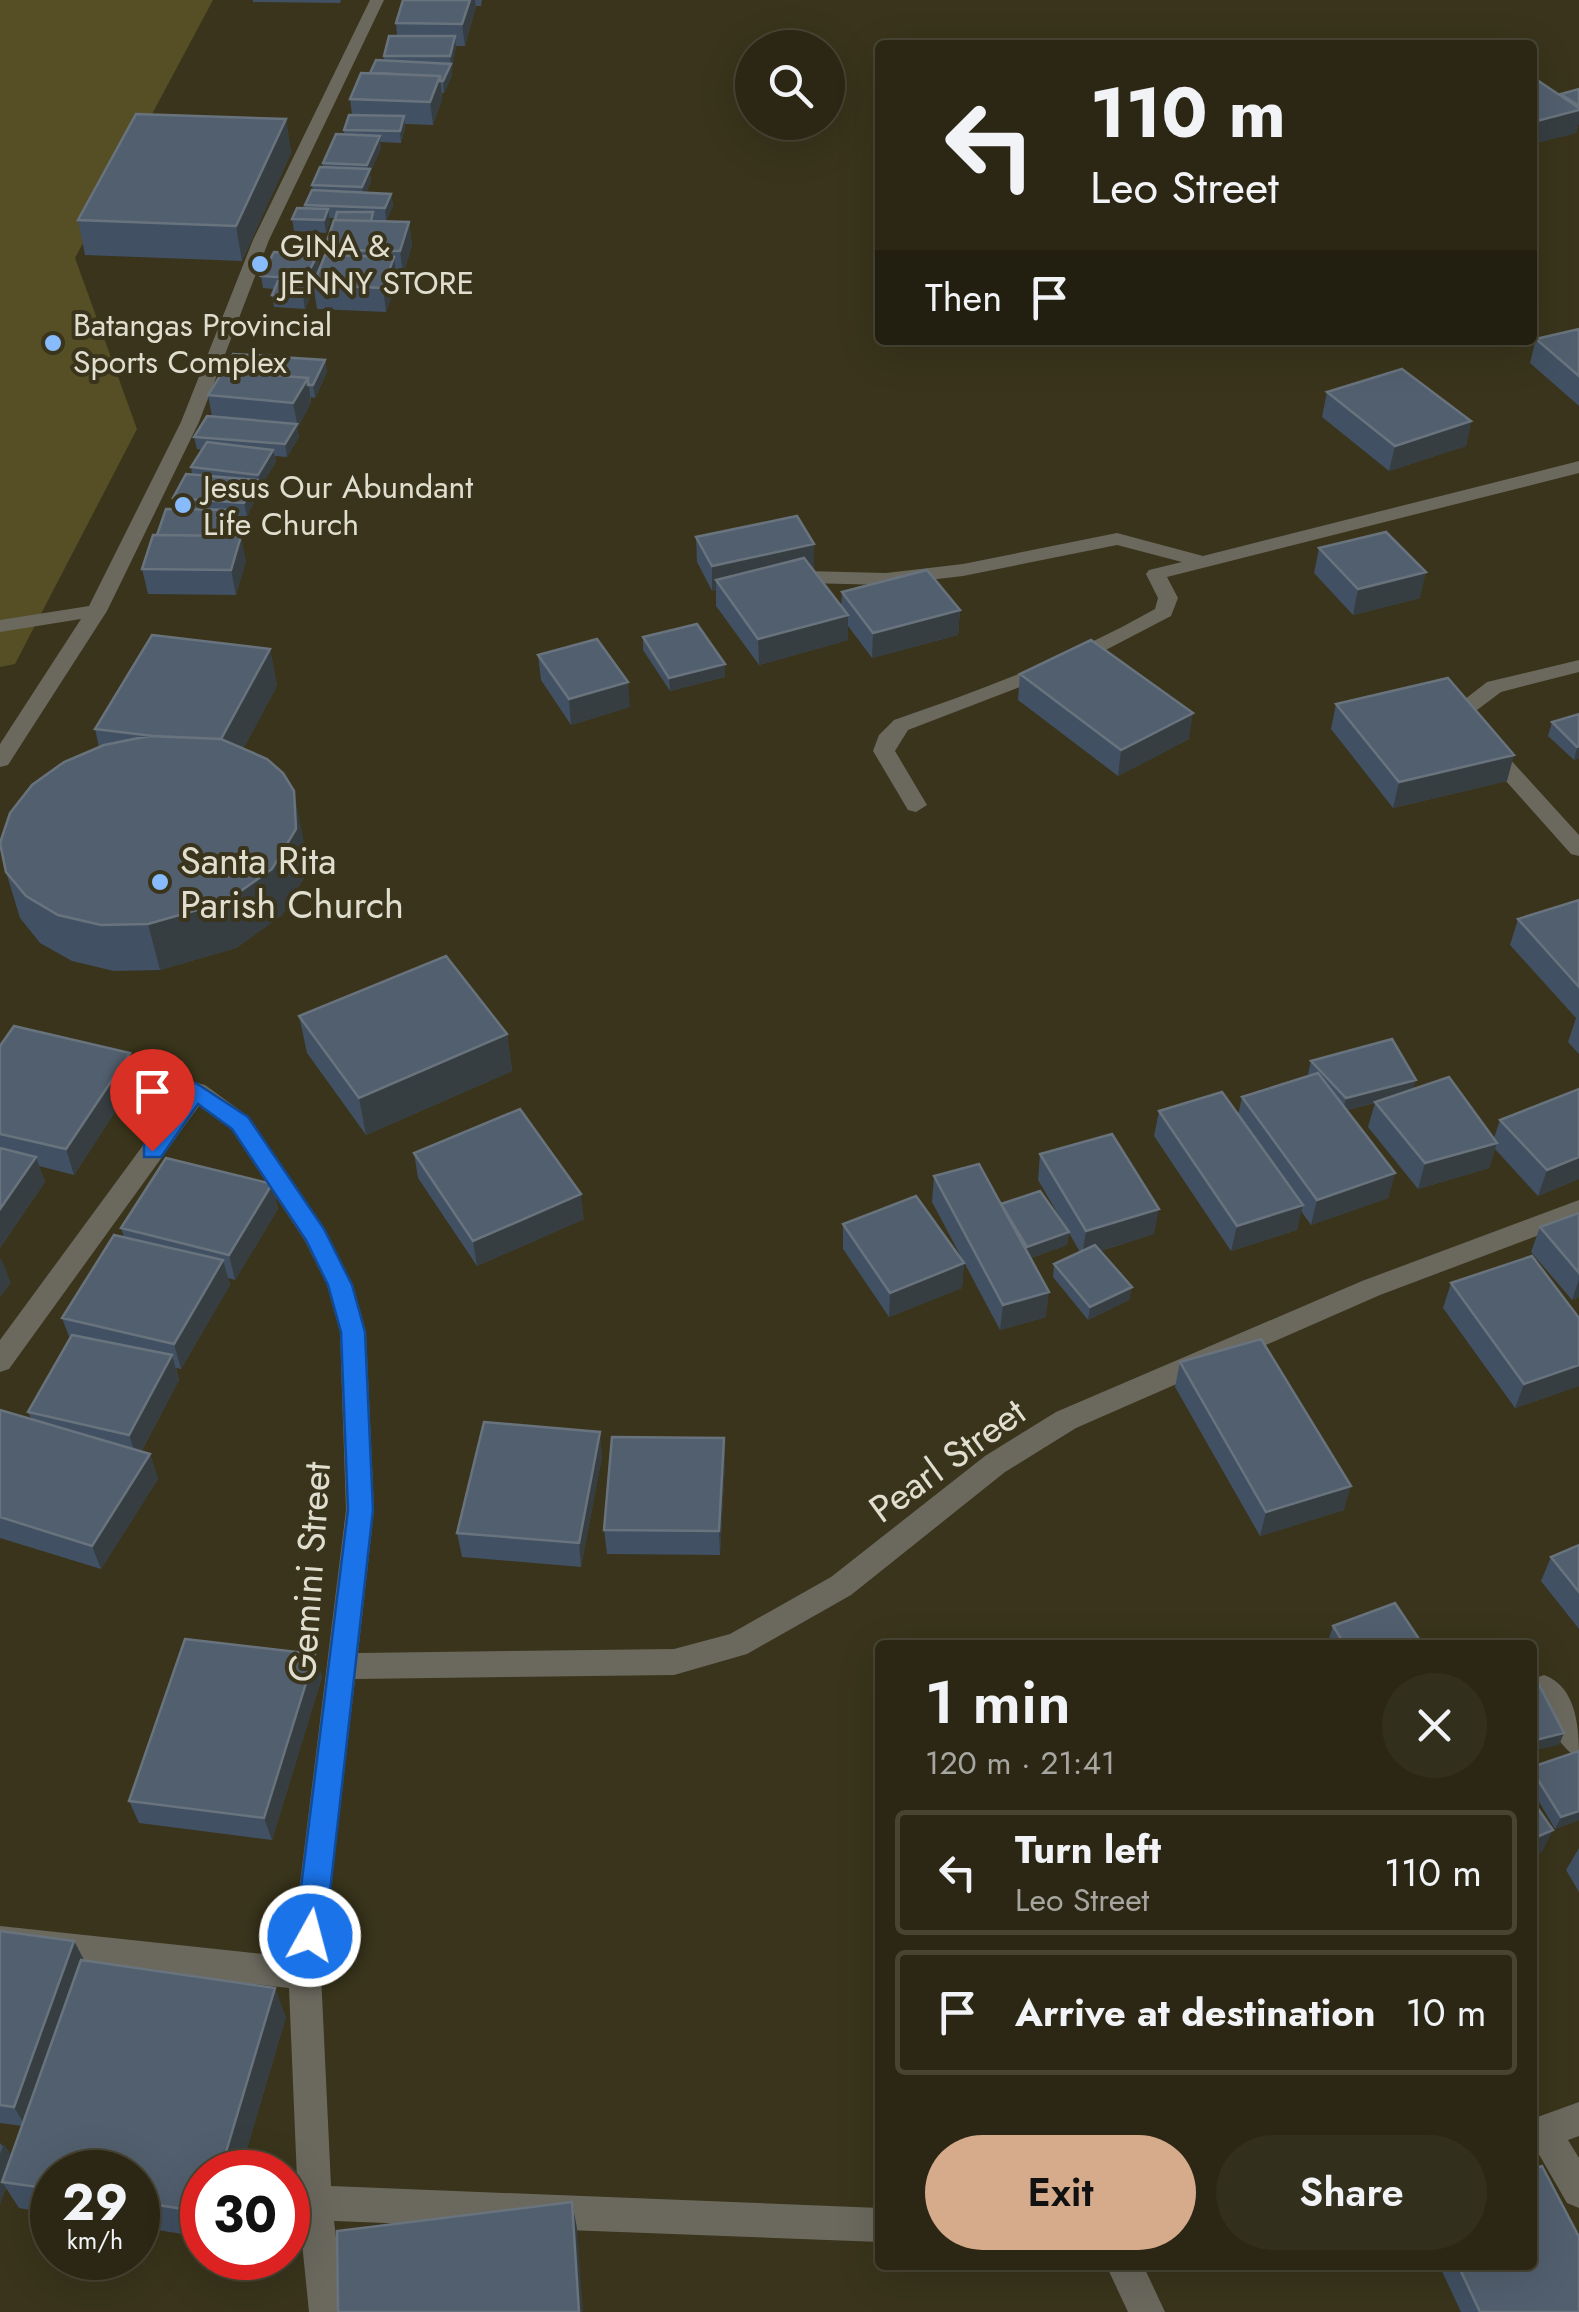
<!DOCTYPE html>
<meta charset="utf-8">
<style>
body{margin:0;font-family:Jost,sans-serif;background:#332f1d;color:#f1f3f6;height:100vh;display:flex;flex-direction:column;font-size:38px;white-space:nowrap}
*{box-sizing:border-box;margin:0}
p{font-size:32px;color:#a6a5a0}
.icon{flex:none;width:55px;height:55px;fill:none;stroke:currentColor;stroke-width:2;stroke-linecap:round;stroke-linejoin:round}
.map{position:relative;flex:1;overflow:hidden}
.panel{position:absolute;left:875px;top:1640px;width:662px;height:630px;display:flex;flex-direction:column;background:#2b2714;border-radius:10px;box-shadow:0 10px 40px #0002,0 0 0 2px #474434}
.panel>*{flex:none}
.guide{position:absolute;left:875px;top:40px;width:662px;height:305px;border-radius:10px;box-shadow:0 10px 40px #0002,0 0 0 2px #474434;background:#2b2714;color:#f1f3f6;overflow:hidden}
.tools{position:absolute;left:735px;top:30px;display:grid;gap:20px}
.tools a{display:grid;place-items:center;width:110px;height:110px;border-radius:50%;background:#2b2714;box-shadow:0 10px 40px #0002,0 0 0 2px #474434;font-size:50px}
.speed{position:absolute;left:30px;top:2150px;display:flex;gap:20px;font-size:50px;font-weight:700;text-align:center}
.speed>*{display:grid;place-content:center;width:130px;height:130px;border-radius:50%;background:#2b2714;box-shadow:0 10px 40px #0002,0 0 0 2px #474434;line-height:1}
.speed small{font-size:25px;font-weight:400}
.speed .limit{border:15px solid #d22;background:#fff;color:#111}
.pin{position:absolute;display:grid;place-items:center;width:85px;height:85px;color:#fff;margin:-102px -42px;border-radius:50% 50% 50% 0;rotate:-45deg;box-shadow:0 0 10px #0007}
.pin .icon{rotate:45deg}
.me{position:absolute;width:110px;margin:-55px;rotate:7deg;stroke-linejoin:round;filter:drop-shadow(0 0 8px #0008)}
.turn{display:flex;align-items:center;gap:35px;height:210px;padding:0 50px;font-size:45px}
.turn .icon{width:130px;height:130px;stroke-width:2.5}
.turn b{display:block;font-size:70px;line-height:85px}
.then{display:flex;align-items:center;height:95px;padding:0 50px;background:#0003;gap:20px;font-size:38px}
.round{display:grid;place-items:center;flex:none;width:105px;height:105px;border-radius:52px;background:#332f1d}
.head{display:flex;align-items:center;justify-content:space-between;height:170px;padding:0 50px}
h1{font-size:60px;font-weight:600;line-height:75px}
.primary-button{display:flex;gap:20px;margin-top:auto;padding:20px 50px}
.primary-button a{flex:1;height:115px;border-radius:60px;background:#d6ab8b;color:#111;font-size:40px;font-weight:600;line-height:115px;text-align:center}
.primary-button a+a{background:#332f1d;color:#f1f3f6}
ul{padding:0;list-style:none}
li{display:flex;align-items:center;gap:30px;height:125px;margin:0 20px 15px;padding:0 30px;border:5px solid #474434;border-radius:10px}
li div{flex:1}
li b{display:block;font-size:38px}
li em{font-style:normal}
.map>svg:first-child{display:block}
.green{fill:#564f25}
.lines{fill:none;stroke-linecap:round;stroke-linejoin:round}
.minor{fill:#6b695e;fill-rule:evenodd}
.wall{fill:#415062}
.shaded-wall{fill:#373e41}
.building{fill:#525f6e;stroke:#68737d;stroke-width:2.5}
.route{fill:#1a73e8;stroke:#114b97;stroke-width:2.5}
.poi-dot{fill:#87bbfb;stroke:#39341b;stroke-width:4}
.labels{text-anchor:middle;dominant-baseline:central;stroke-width:8;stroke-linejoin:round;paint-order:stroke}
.far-poi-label{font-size:32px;fill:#e0decf;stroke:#39341b;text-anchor:start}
.poi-label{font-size:38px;fill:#e0decf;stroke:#39341b;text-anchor:start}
.street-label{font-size:38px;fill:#e0decf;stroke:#39341b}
</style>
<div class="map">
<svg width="1579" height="2312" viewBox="0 0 1579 2312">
<rect width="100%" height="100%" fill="#39341b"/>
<path class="green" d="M0,0H213L75,258L137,429L15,664L0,667Z"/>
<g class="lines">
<path class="minor" d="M370,0H384L269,240L199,422L107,611L8,765L0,767V744L81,619L0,632V620L89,606L181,422L253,240Z
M1579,461V473L1167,577L1178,598L1171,616L1075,666L908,730L895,751L927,805L916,812L908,810L873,751L879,735L894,720C984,689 1072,656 1155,609L1158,598L1146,574L1149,570L1182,562L1117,545L963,576L886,585L805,583L795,577L805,571L886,573L963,564L1117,533L1203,556Z
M1579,660V672L1501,692L1477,710L1478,724L1579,835V856L1571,854L1456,725L1460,703L1487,682Z
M103,1057L205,1085L249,1117L324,1229L353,1285L366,1332L374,1510L358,1653L674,1649L730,1634L831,1577L985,1456L1056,1412L1362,1281L1579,1200V1220L1380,1295L1076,1428L1005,1472L851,1595L747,1654L674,1675L355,1679L321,1974L331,2186L880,2208V2242L334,2221L345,2312H309L298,2203L289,1988L0,1956V1926L291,1957L346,1510L340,1332L327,1285L305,1241L231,1129L199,1106L9,1369L0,1372V1340L180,1095L94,1072L91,1066Z
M1544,1675C1577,1687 1579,1728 1579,1758C1559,1750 1531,1700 1533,1679Z
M1579,2102V2136L1568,2140L1579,2158V2208L1567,2203L1537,2151L1532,2153V2119Z
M1106,2265H1143L1165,2312H1128Z"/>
</g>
<path class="wall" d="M253,0H341L340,3L253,2Z
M403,0H482L481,6H476L465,46H456L452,67V75L444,93H442V99L433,125L405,124V128L401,143L380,142L381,148L370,173L371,181L366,193L391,194L393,206L386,221H374L409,222L412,245L403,275H396L397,281L386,312L317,309L313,285L325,256L324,250L335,218H329L330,221L326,233L294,231L292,219L305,208V205L313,190L312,185L323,167V163L344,135V130L352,115L350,99L370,73L384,61V56L397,36L396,23Z
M1532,81L1560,96L1579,89V122L1576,133L1532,144Z
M286,119L291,153L242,261L85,255L78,220Z
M318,254L319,267L309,287L311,295L305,309L274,307L272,295L274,289L263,288L261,276Z
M1579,329V406L1530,363L1536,339Z
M325,360L327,372L315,398L311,397V403L297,428L299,437L287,457L275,456L276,462L260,487H258L259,492L247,516H237L238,523L234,536L246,561L236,595L148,594L142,569L157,535L176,509L173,498L192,475L191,467L202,450L197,449L194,437L212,417L208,395L273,369Z
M1327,392L1471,421L1466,446L1389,471L1322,417Z
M696,537L814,570L841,606L842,592L960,610L958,635L872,658L848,626V640L759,665L716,606V590L712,591L697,562Z
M1319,548L1420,598L1353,615L1314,573Z
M643,637L725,664V677L670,691L643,650Z
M270,649L277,686L243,749L303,837L305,876L282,915L236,948L160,970L114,971L72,961L40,943L20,918L6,872L99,747L95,729Z
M538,655L630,707L571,725L541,680Z
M1020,674L1189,739L1118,776L1018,700Z
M1336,704L1507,781L1393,808L1331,729Z
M1579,714V758L1574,760L1548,736L1552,722Z
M1579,900V1054L1568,1042L1576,1018L1510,945L1518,919Z
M299,1016L507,1034L512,1071L366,1135L307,1053Z
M0,1046L130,1053L137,1078L74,1175L39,1166L45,1182L0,1248Z
M1311,1061L1413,1089L1494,1138L1500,1120L1579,1089V1179L1538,1196L1495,1149L1489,1168L1418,1189L1368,1127L1375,1103L1347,1110L1395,1173L1388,1198L1311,1225L1301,1211L1297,1230L1231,1251L1154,1136L1159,1111L1238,1115L1242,1097L1310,1076L1308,1074Z
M414,1153L584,1219L477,1266L418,1178Z
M1040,1154L1154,1234L1100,1251L1132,1287L1129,1300L1088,1320L1053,1277L1054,1264L1080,1252L1069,1233L1067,1245L1031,1258L1046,1317L1000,1330L932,1202L934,1176L1001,1204L1065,1226L1038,1180Z
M272,1184L278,1209L235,1280L228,1278L230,1285L181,1369L176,1368L179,1380L141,1452L150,1454L158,1479L101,1569L0,1538V1410L31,1419L28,1412L70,1339L62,1318L124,1237L121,1228Z
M1579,1213V1297L1572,1300L1531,1252L1540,1227Z
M843,1224L964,1263L962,1288L889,1317L843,1249Z
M1451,1283L1579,1318V1386L1515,1408L1443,1308Z
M1180,1362L1344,1510L1260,1536L1175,1387Z
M724,1438L725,1462L720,1555L607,1554L604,1530Z
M602,1456L581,1567L462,1557L457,1533Z
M1579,1545V1629L1541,1581L1551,1557Z
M1333,1626L1423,1645H1327Z
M315,1654L322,1677L272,1840L139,1823L129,1801Z
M1532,1767L1579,1820L1555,1829L1532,1790Z
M1579,1848V1892L1566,1870Z
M0,1931L74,1941L84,1960L286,2017L240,2172H202V2237L138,2227V2172H52V2214L19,2208L6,2188L0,2204V2143L11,2155L22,2126L0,2123Z
M1439,2265H1532L1579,2312H1461Z"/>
<path class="shaded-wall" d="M470,0H475L476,8L465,46L462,24Z
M455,36L456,48L452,67V75L444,93L443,81L451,64L450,56Z
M440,76L442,99L433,125L430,102Z
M1579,110V122L1576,133L1532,144L1537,121Z
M404,116L405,128L401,143L400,131Z
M286,119L291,153L242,261L236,226Z
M380,136L381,148L370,173L371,181L363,199L362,187L368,173L367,165Z
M391,194L393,206L386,221L385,208Z
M328,209L330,221L326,233L324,220Z
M409,222L412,245L403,275L400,251Z
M318,254L319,267L309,287L311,295L305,309L303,296L306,288L305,279Z
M394,257L397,281L386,312L383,288Z
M271,356L273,369L263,392L261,379Z
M325,360L327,372L315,398L313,385Z
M308,378L311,403L298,428L293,403Z
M1471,421L1466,446L1389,471L1395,446Z
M297,424L299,437L287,457L285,444Z
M273,450L276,462L260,487L258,475Z
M257,480L259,492L247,516L244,503Z
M236,510L238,523L228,554L226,541Z
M241,536L246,561L236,595L231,570Z
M814,544V570L722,589L716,580V590L712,591V566Z
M1426,572L1420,598L1353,615L1358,589Z
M960,610L958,635L872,658L873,633Z
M848,615V640L759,665L758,639Z
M270,649L277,686L226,781L218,744Z
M725,664V677L670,691L669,678Z
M628,682L630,707L571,725L569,699Z
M1193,713L1189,739L1118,776L1121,750Z
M1579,746V758L1574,760L1577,747Z
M1514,755L1507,781L1393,808L1399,782Z
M294,791L303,837L305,876L282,915L236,948L160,970L148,924Z
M507,1034L512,1071L366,1135L359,1098Z
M130,1053L137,1078L74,1175L66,1149Z
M1416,1080L1412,1093L1343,1111L1346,1098Z
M1497,1143L1489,1168L1418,1189L1425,1163Z
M36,1157L45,1182L0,1248V1209Z
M1579,1157V1179L1538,1196L1547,1170Z
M1395,1173L1388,1198L1311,1225L1317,1200Z
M272,1184L278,1209L235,1280L229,1255Z
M581,1194L584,1219L477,1266L473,1241Z
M1303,1205L1297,1230L1231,1251L1237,1226Z
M1159,1209L1154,1234L1082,1256L1086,1231Z
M1069,1232L1067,1245L1025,1260L1027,1247Z
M1,1258L11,1283L0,1297V1259Z
M223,1260L230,1285L181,1369L174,1344Z
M964,1263L962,1288L889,1317L890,1293Z
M1579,1280V1297L1572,1300Z
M1132,1287L1129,1300L1088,1320L1090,1307Z
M1049,1292L1046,1317L1000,1330L1003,1305Z
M172,1355L179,1380L137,1459L129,1435Z
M1579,1365V1386L1515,1408L1524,1384Z
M600,1432L602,1456L581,1567L579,1543Z
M724,1438L725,1462L720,1555L719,1531Z
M150,1454L158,1479L101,1569L92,1546Z
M1351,1486L1344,1510L1260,1536L1266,1512Z
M315,1654L322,1677L272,1840L264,1818Z
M1564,1733L1559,1745L1532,1751V1741Z
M1579,1811V1820L1555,1829L1561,1817Z
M1553,1830L1542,1852L1532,1856V1839Z
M74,1941L85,1962L26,2127L14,2107Z
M275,1988L286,2017L240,2172H220Z
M4,2144L16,2163L2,2182L6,2188L0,2204V2154Z
M572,2202L577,2228L583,2312H579Z"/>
<path class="building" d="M403,0H470L462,24L396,23Z
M389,36H455L450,56H384Z
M376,60L451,64L443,81H440V76L370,73Z
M361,73L440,76L430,102L350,99Z
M1537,80L1579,108V110L1537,121L1532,119V81Z
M1579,89V106L1561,94Z
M136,114L286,119L236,226L78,220Z
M349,115L404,116L400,131L344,130Z
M336,134L380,136L367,165L323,163Z
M320,167L370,169L362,187L312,185Z
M312,190L391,194L385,208L305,205Z
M297,208L328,209L324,220L292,219Z
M337,212H373L371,221L335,220Z
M334,220L409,222L400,251L324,250Z
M274,252L318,254L305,279L261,276Z
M325,255L394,257L383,288L313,285Z
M278,281L309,282L303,296L272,295Z
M1579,329V376L1536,339Z
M233,354L271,356L263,374L225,371Z
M279,357L325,360L313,385H308V378L270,375Z
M1402,369L1471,421L1395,446L1327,392Z
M223,371L308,378L293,403L208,395Z
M207,416L297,424L285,444L194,437Z
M207,442L273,450L258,475L191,467Z
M186,474L257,480L244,503L173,498Z
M166,509L236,510L227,536L157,535Z
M797,516L814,544L712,566L696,537Z
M1386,532L1426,572L1358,589L1319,548Z
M153,535L241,536L231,570L142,569Z
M804,558L848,615L758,639L716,580Z
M927,570L960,610L873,633L842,592Z
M697,624L725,664L669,678L643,637Z
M152,635L270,649L221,739L153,736L95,729Z
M597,639L628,682L569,699L538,655Z
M1091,640L1193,713L1121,750L1020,674Z
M1448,678L1514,755L1399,782L1336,704Z
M1579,714V746L1577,747L1552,722Z
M149,736L221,739L267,759L283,773L294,791L296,829L272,869L225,902L148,924L101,925L58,915L26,896L6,872L0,843L10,813L32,785L64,762L104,745Z
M1579,900V987L1518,919Z
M446,956L507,1034L359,1098L299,1016Z
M14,1026L130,1053L66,1149L0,1134V1046Z
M1392,1039L1416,1080L1346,1098L1311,1061Z
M1318,1073L1395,1173L1317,1200L1242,1097Z
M1449,1077L1497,1143L1425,1163L1375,1102Z
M1579,1089V1157L1547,1170L1500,1120Z
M1222,1092L1303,1205L1237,1226L1159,1111Z
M520,1109L581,1194L473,1241L414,1153Z
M1112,1134L1159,1209L1086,1231L1040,1154Z
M0,1148L36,1157L0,1209Z
M166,1158L272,1184L229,1255L121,1228Z
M979,1164L1049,1292L1003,1305L934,1176Z
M1040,1191L1069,1232L1027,1247L1001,1204Z
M916,1196L964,1263L890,1293L843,1224Z
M1579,1213V1273L1540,1227Z
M114,1235L223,1260L174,1344L62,1318Z
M1095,1245L1132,1287L1090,1307L1054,1264Z
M1532,1256L1579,1318V1365L1524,1384L1451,1283Z
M72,1335L172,1355L129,1435L28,1412Z
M1261,1339L1351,1486L1266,1512L1180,1362Z
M0,1410L150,1454L92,1546L0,1517Z
M484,1422L600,1432L579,1543L457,1533Z
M612,1437L724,1438L719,1531L604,1530Z
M1579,1545V1592L1551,1557Z
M1395,1603L1423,1645H1345L1333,1626Z
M185,1639L315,1654L264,1818L129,1801Z
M1532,1675H1534L1564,1733L1532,1741Z
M1579,1751V1811L1561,1817L1532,1770V1767Z
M1532,1800L1553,1830L1532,1839Z
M0,1931L74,1941L14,2107L0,2105Z
M81,1960L275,1988L220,2172H202V2212L138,2202V2172H52V2189L2,2182Z
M1542,2166L1579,2237V2312H1480L1458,2265H1532V2169Z
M572,2202L579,2312H338L337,2231Z"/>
<path class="route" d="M196,1083L248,1117L324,1229L352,1285L365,1332L373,1510L325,1936L320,1945L310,1949L300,1945L295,1936L348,1510L341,1332L328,1285L306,1240L232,1129L198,1104L161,1157H144V1145L188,1085Z"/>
<g class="poi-dot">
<circle cx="260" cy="264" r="10"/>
<circle cx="53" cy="343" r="10"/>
<circle cx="183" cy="505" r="10"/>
<circle cx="160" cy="882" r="10"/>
</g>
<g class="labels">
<g class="far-poi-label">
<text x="280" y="246">GINA &amp;<tspan x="280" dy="37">JENNY STORE</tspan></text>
<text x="73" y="325">Batangas Provincial<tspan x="73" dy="37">Sports Complex</tspan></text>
<text x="203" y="487">Jesus Our Abundant<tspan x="203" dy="37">Life Church</tspan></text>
</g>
<g class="poi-label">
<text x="180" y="860">Santa Rita<tspan x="180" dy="44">Parish Church</tspan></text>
</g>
<g class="street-label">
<text transform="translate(947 1460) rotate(-36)">Pearl Street</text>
<text transform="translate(309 1572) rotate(-86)">Gemini Street</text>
</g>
</g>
</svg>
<div class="tools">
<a><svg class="icon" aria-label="search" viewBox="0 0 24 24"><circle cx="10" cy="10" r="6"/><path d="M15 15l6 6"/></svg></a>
</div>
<div class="speed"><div>29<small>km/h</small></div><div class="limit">30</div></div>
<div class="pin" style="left:152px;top:1151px;background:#d93025"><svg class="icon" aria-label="arrive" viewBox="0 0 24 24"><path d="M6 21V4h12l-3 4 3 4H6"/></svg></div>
<svg class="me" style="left:310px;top:1936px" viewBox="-20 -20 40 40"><circle r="17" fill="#1a73e8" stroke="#fff" stroke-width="3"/><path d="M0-11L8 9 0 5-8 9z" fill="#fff"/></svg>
<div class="guide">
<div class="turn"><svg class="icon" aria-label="left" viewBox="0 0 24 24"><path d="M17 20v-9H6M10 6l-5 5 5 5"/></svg><div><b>110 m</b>Leo Street</div></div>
<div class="then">Then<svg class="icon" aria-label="arrive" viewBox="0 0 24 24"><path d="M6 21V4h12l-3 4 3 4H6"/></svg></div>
</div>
<section class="panel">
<div class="head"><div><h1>1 min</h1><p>120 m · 21:41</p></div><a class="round"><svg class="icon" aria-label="close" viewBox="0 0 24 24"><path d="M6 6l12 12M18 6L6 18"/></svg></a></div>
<ul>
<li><svg class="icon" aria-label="left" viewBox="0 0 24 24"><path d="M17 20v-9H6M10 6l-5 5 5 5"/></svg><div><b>Turn left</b><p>Leo Street</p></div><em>110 m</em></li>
<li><svg class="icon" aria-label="arrive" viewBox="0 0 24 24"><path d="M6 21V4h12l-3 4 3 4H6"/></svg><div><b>Arrive at destination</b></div><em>10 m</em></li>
</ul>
<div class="primary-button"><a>Exit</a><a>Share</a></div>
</section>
</div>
